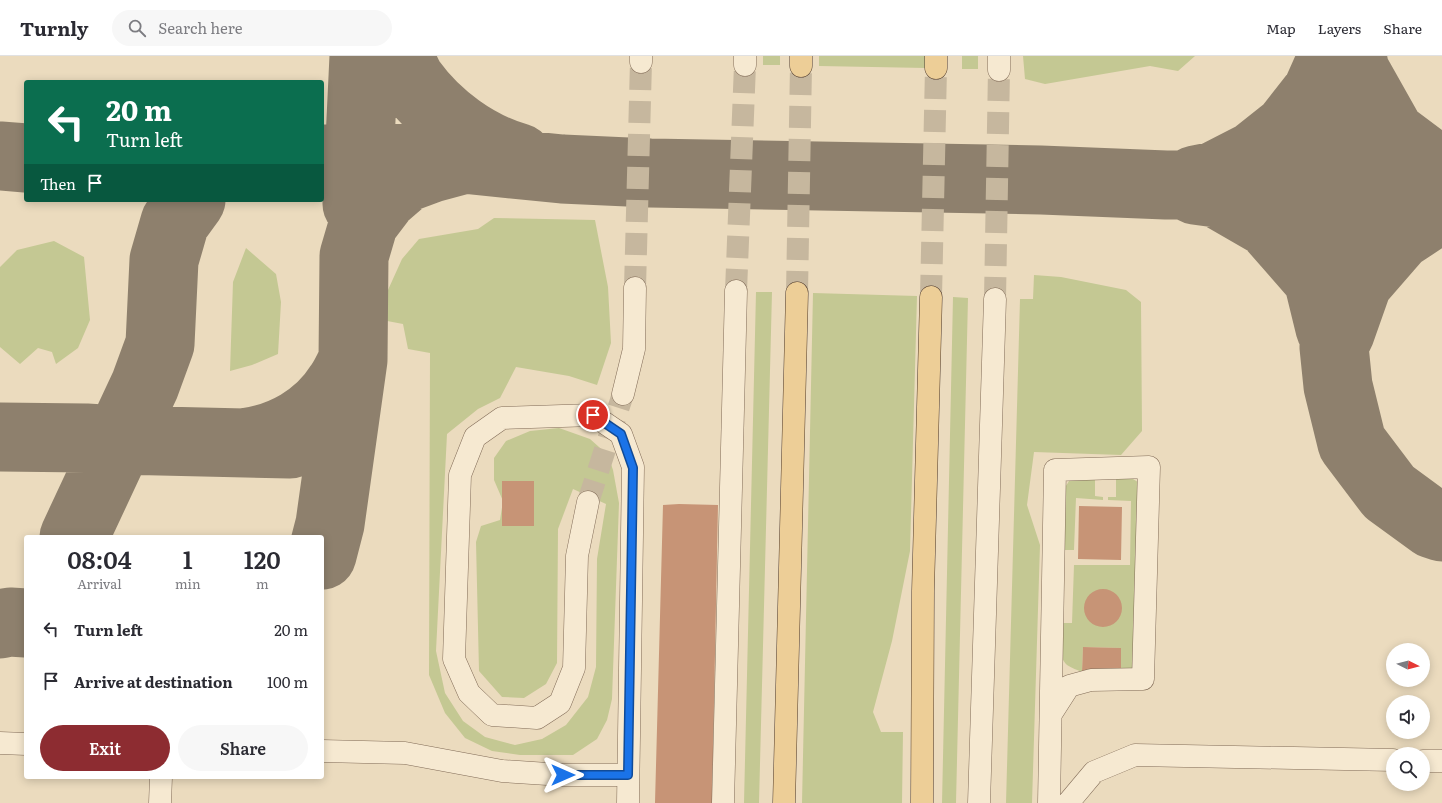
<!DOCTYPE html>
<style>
body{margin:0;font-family:Literata,serif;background:#f7f7f7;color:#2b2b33;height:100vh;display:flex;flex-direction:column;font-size:15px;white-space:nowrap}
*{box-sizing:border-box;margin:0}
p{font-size:13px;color:#7c7c81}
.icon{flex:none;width:22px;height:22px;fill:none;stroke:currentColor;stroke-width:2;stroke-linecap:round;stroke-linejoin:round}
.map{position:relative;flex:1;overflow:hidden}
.panel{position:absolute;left:24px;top:479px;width:300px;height:244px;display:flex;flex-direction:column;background:#fff;border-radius:4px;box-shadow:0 2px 10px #0003}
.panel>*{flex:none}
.top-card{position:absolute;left:24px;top:24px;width:300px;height:122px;border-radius:4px;box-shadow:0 2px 10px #0003;background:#0b6e4f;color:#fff;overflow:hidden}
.needle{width:26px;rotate:96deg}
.buttons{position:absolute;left:1386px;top:587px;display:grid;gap:8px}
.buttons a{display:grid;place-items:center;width:44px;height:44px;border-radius:50%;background:#fff;box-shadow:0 2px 10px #0003;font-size:20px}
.pin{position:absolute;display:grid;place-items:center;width:34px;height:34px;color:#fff;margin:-17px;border:2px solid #fff;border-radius:50%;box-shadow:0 1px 4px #0007}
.me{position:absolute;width:44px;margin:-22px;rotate:90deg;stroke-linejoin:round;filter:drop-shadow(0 0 3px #0008)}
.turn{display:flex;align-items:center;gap:14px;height:84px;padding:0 16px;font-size:18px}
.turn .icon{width:52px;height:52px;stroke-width:2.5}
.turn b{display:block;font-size:28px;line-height:34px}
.then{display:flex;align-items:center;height:38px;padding:0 16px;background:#0003;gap:8px;font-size:15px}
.eta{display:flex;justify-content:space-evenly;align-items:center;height:68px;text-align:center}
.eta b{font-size:24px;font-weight:600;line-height:28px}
.cta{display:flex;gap:8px;margin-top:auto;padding:8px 16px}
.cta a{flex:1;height:46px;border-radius:24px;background:#8d2c31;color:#fff;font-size:16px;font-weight:600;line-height:46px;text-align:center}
.cta a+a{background:#f7f7f7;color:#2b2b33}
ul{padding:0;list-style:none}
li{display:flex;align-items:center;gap:12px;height:52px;padding:0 16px}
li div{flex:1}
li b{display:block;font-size:15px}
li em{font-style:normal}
header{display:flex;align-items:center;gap:24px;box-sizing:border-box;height:56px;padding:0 20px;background:#fff;border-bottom:1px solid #e1e1e2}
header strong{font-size:19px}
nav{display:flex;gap:22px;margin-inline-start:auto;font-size:14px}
.search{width:280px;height:36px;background:#f7f7f7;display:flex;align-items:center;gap:10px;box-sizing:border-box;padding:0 14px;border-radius:22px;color:#7c7c81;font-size:15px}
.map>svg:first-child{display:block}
.green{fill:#c4c893}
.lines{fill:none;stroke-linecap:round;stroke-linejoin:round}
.taxiway{stroke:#8e806d;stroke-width:69}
.building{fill:#c79476}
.minor-tunnel{stroke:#c6b79e;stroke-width:22;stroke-dasharray:22 11;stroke-linecap:butt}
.major-tunnel{stroke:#c6b79e;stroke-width:22;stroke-dasharray:22 11;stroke-linecap:butt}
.minor-casing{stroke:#826c58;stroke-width:23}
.major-casing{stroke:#503b2d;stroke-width:23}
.minor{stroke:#f6e9d1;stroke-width:22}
.major{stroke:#edce97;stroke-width:22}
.route-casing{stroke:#114b97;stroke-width:10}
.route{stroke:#1a73e8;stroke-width:7}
</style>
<header>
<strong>Turnly</strong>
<div class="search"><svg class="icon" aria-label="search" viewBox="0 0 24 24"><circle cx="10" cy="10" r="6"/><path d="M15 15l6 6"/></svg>Search here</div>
<nav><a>Map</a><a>Layers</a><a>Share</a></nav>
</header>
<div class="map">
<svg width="1442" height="747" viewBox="0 0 1442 747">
<rect width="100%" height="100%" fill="#ebdbbe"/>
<path class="green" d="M763,0H780V9H763Z
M819,0H926V12L819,10Z
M962,0H978V13H962Z
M1023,0H1195L1178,15L1150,10L1045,28L1025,23Z
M494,162L595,164L608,231L611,287L597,329L569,320L516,311L500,342L478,353L447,378L436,595L445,637L463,665L485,681L515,689L542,683L566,669L588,641L596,611L597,503L606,448L573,433L558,473L557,607L546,628L524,642L502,641L479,615L476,486L481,470L500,464L503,445L494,424V402L506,385L530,375L559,372L590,383L608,399L613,414L619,447L612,643L607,664L597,683L573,699H520L492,695L465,682L445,657L429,619L430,297L408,293L403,268L382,264L383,245L402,203L419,183L478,173Z
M54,185L84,201L90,264L78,292L56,308L52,296L38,292L20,308L0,291V211L17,194Z
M246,192L276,218L281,246L278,298L252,309L230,315L233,226Z
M1034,219L1061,221L1126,234L1141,246L1142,375L1121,399L1034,396L1027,449L1040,489L1032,747H1006L1020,243H1033Z
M756,236H772L759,747H744Z
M813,237L917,240L910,495L892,585L873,656L881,676H903L902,747H802Z
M953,241L968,242L956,747H942Z
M1095,421V440L1103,441V444L1076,442L1074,494H1063L1064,433L1071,422Z
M1116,421L1133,423L1141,428L1133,612L1121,617V592L1083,591L1082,616C1078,614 1071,612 1067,609C1057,600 1061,580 1061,567H1072L1074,509H1130L1131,445L1108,444V441H1116Z"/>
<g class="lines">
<path class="taxiway" d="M399,0C403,8 406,17 411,25C437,61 477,90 519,102
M1342,0L1334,291L1338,330L1352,387L1389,436L1433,468L1442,471
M1352,0L1355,15L1391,79L1442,117
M0,100L26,102
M322,103L359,101L463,103L562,113L650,117L1041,124L1166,129L1442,128
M1195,124L1215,120L1254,100L1288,73L1317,36L1333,0
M1195,134L1217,137L1269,167L1318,223L1330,272
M357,148L364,0
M1340,277L1358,226L1398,180L1442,151
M0,381L86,382L118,384L290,388
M243,387C282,382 319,362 340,328C345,321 349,312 353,304V299
M74,481L145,329L160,288L164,204L175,166L191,144
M322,499L330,468L353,304L354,200L364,166L383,141L405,122L432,112L458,105
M0,568L10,566L26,567"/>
</g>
<path class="building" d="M502,425H534V470H502Z
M679,448L718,449L712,747H655L663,449Z
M1079,450L1122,451L1121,504L1078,503Z
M1084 552a19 19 0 1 1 38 0a19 19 0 1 1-38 0Z
M1083,591L1121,592V617L1082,616Z"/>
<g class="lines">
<path class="minor-tunnel" d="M635,232L641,6
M736,235L745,9
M995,243L999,14
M588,446L623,338"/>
<path class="major-tunnel" d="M797,237L801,10
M931,241L936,12"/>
<defs>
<path id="minor" d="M641,6V0
M745,9V0
M999,14V0
M623,338L634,293L635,232
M588,446L577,500L574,612L560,647L537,662L492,659L469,637L454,603L460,419L475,381L502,362L593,359L621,378L633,411L628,747
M0,687L26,688
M322,695L405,697L502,715L563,719H628
M1423,705H1442
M160,747L161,721
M723,747L736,235
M979,747L995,243
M1049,747L1055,414L1149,411L1143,623L1091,624L1069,630L1051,658
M1068,747L1094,716L1135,699L1393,704"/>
<path id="major" d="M801,10V0
M936,12V0
M784,747L797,237
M922,747L923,535L931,241"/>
</defs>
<use href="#minor" class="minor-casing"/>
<use href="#major" class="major-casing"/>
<use href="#minor" class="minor"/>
<use href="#major" class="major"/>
</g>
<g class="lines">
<defs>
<path id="route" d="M563,719H628L633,412L621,378L593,359"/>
</defs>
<use href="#route" class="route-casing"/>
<use href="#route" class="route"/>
</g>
</svg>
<div class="buttons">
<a><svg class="needle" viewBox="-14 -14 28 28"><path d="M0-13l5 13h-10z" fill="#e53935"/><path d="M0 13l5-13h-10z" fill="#7c7c81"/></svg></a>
<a><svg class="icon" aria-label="sound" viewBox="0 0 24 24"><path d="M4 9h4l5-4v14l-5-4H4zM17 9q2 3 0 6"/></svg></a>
<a><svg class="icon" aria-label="search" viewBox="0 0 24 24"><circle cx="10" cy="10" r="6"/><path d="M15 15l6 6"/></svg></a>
</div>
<div class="pin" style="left:593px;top:359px;background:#d93025"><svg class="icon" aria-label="arrive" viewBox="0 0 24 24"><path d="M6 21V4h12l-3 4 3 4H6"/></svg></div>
<svg class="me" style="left:563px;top:719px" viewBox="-20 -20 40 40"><path d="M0-17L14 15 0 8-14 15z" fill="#1a73e8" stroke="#fff" stroke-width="4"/></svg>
<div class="top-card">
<div class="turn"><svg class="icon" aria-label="left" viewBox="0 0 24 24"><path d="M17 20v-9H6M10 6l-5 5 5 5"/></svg><div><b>20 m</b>Turn left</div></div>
<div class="then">Then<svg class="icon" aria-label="arrive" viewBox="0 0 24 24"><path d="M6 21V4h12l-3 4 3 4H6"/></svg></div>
</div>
<section class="panel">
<div class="eta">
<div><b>08:04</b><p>Arrival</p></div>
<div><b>1</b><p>min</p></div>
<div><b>120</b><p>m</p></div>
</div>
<ul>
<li><svg class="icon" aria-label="left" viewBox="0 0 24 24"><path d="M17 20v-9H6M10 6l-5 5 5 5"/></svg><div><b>Turn left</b></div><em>20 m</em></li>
<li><svg class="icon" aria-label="arrive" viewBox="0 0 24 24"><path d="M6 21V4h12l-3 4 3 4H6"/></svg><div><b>Arrive at destination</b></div><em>100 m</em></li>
</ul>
<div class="cta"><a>Exit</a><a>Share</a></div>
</section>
</div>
